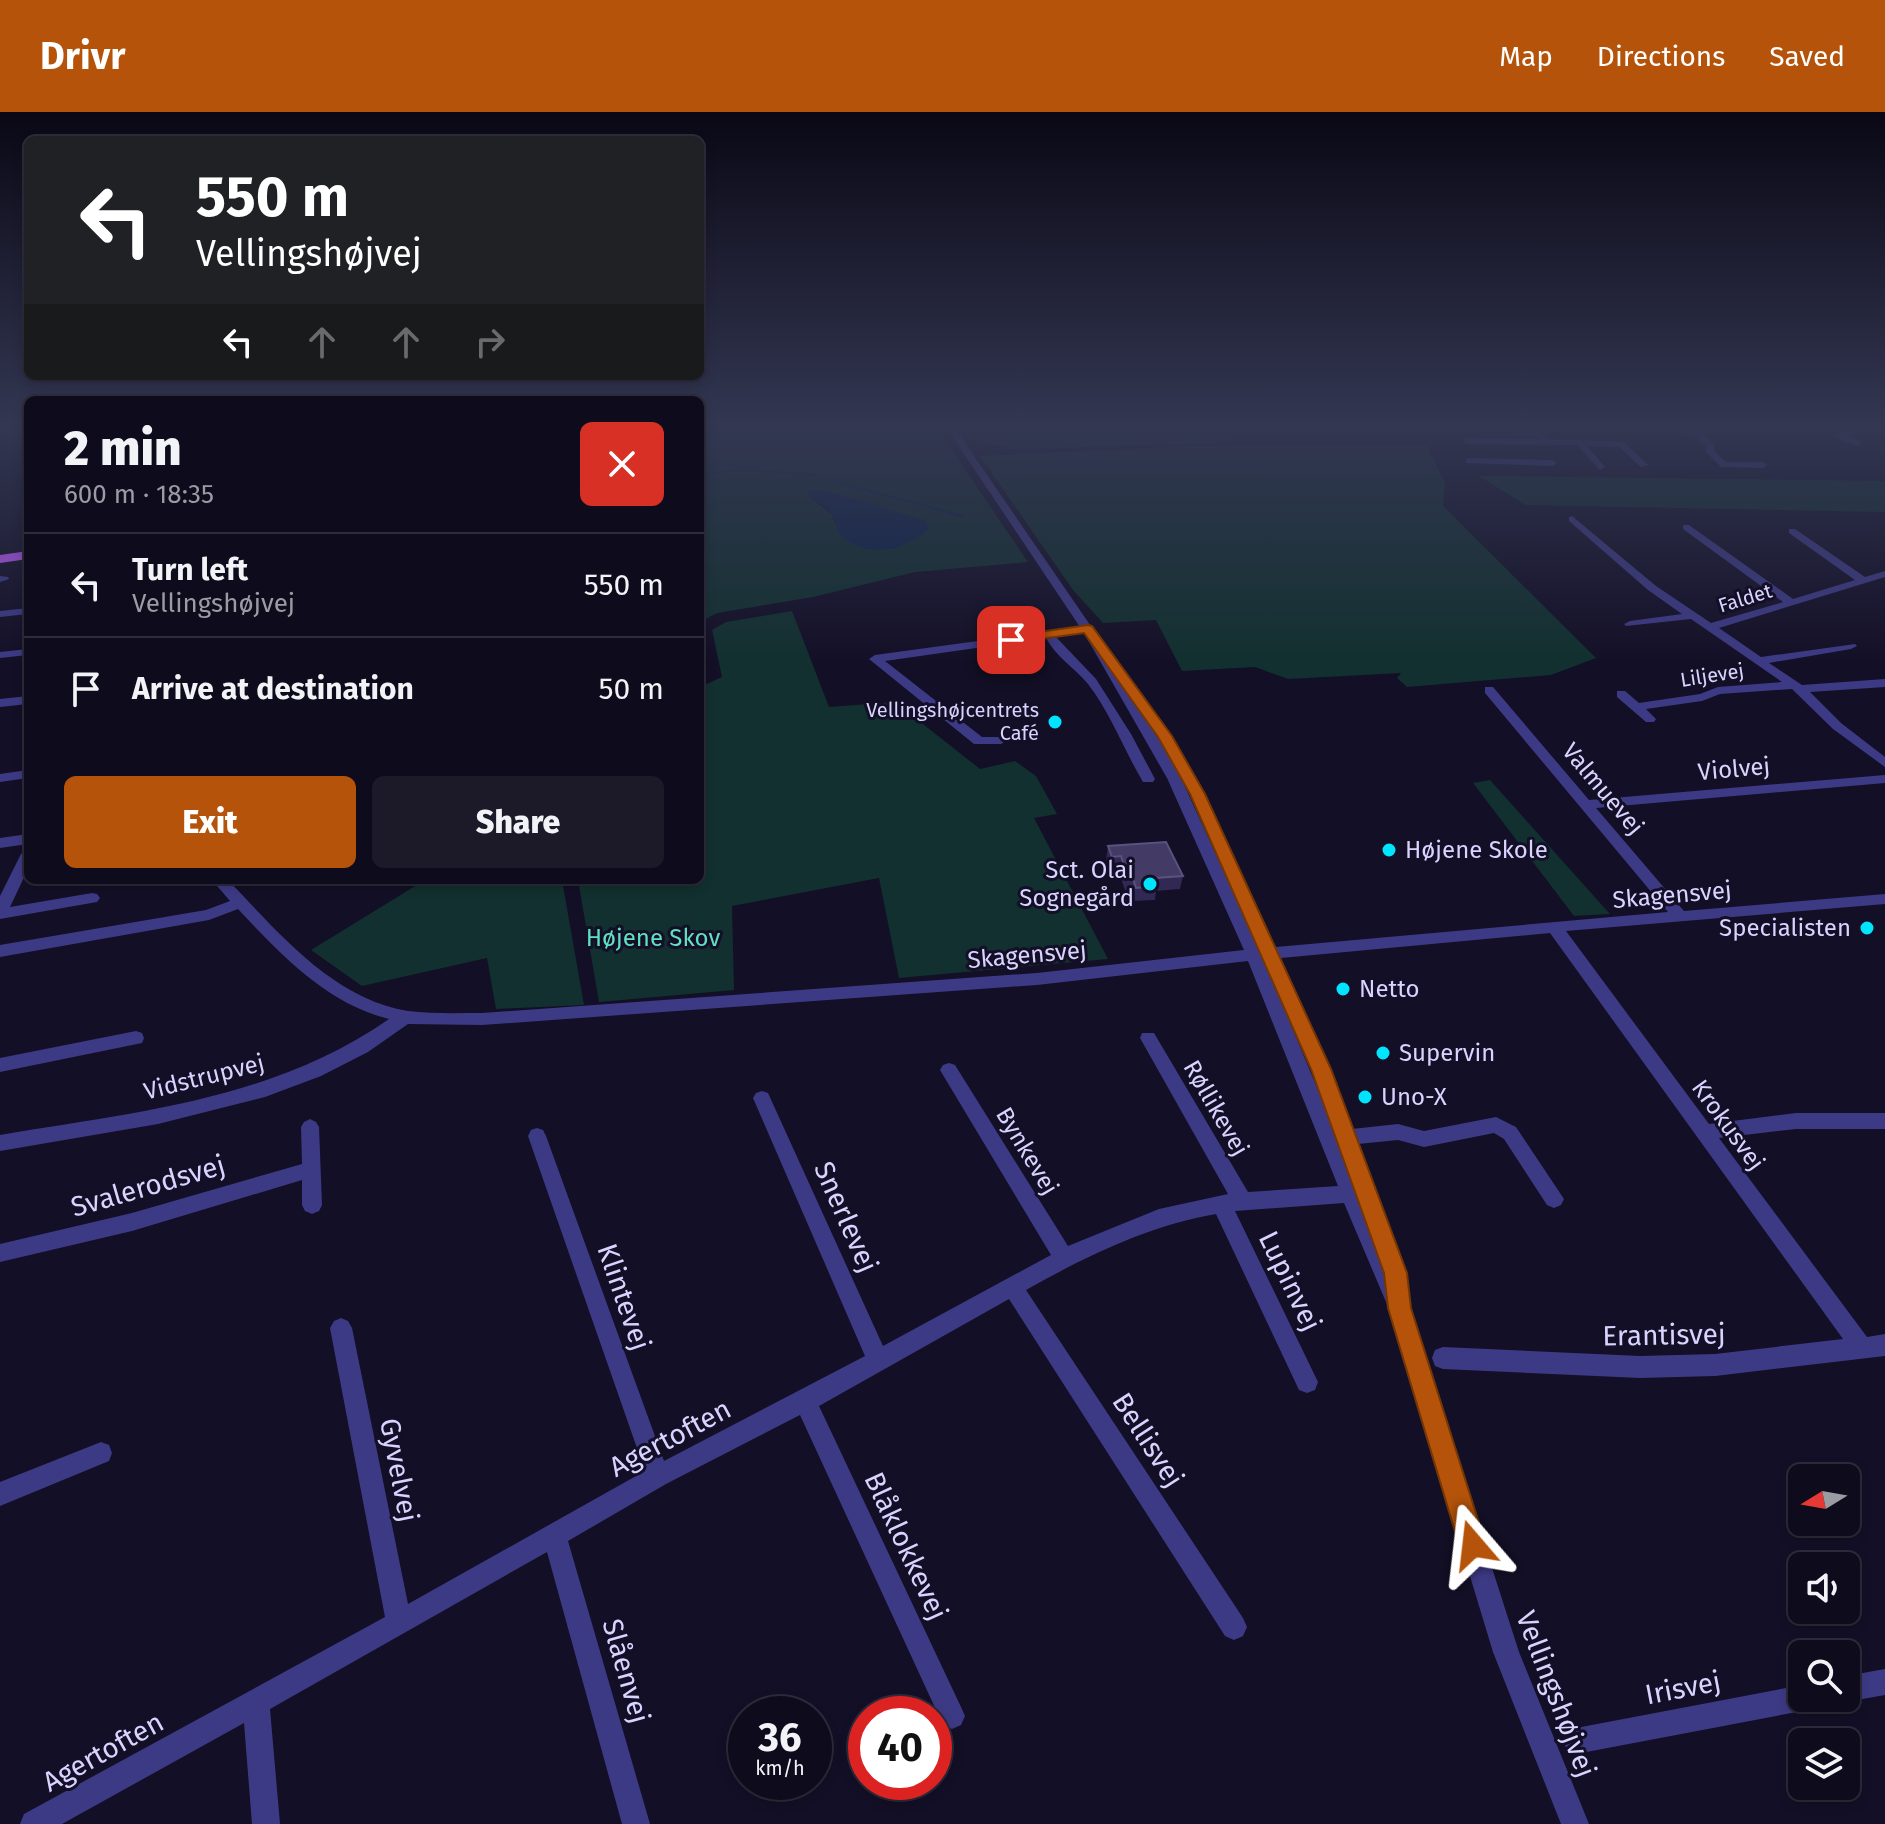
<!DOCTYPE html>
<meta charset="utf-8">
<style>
body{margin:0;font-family:"Fira Sans",sans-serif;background:#1c1929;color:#f1f3f6;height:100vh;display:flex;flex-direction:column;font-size:30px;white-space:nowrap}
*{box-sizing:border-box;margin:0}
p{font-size:26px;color:#9b9ba3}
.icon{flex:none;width:44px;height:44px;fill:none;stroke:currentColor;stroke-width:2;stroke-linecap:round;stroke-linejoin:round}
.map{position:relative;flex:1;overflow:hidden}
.panel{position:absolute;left:24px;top:284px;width:680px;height:488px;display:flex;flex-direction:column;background:#0e0b1c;border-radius:12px;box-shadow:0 4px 12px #0003,0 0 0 2px #2e2b3b}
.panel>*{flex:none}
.guide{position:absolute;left:24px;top:24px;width:680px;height:244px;border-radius:12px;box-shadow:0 4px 12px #0003,0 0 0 2px #2e2b3b;background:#202124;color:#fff;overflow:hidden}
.needle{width:52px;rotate:259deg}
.buttons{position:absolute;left:1788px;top:1352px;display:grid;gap:16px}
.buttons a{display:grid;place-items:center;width:72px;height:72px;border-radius:12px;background:#0e0b1c;box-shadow:0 4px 12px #0003,0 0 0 2px #2e2b3b;font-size:40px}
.speed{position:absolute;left:728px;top:1584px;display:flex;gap:16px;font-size:40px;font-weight:700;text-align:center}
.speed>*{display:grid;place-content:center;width:104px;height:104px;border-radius:50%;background:#0e0b1c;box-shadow:0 4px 12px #0003,0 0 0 2px #2e2b3b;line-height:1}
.speed small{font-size:20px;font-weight:400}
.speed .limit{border:12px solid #d22;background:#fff;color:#111}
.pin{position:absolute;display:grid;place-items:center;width:68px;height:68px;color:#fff;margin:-34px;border-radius:16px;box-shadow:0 4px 12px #0006}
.me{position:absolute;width:88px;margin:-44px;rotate:343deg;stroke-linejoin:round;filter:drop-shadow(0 0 6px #0008)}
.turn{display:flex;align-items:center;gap:28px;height:168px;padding:0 40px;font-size:36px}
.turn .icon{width:104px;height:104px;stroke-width:2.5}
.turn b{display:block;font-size:56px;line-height:68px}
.lanes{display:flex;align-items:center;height:76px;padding:0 40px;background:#0003;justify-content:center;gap:40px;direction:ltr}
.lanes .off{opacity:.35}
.round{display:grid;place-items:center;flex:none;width:84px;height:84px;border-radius:12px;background:#1c1929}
.headline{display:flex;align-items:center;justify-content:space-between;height:136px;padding:0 40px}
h1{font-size:48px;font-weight:800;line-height:60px}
.action{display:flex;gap:16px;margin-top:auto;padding:16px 40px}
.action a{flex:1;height:92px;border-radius:12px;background:#b45309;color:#fff;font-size:32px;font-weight:800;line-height:92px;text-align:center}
.action a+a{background:#1c1929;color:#f1f3f6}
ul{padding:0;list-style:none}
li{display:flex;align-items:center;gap:24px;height:104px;padding:0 40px;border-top:2px solid #2e2b3b}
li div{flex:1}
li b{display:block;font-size:30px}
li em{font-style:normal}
header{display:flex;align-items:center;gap:48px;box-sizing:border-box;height:112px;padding:0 40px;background:#b45309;color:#fff}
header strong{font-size:38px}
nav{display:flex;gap:44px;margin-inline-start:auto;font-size:28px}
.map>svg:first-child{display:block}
.green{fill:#12302f;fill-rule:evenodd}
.water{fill:#0c2248}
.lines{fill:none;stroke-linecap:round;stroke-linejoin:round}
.stream{stroke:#0c2248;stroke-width:2}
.minor{fill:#3d3a85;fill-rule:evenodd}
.major{fill:#c25bff;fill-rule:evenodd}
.wall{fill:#312854}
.building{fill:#433a66;stroke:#5a527e;stroke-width:2}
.route{fill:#b45309;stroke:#753606;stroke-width:2}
.poi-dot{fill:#00e5ff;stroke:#130f26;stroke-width:3}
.labels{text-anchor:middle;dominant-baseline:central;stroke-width:6;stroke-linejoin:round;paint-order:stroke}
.far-street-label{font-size:20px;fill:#d9d4ff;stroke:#130f26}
.far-poi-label{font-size:20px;fill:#d9d4ff;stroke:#130f26;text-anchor:end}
.street-label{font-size:24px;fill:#d9d4ff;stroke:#130f26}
.poi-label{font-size:24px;fill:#d9d4ff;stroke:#130f26;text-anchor:start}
.park-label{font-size:24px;fill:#5fe0c0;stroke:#130f26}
.near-street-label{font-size:28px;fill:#d9d4ff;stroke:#130f26}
</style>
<header>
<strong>Drivr</strong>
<nav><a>Map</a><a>Directions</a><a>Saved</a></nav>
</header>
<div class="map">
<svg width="1885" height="1712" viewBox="0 0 1885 1712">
<rect width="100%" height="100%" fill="#130f26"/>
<path class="green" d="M700,312H934L1028,450L915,460L813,485L717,501L700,510ZM817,378L896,436C868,438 839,431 832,402L811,386L808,380Z
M958,312H1245L1246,322L1221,331L1015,337L968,327Z
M1426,333L1445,371L1443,394L1596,546L1551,563L1407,575L1397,566L1401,561L1288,567L1255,555L1182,559L1156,508L1103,511L1073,478L980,344L1190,334Z
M1479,364L1885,369V400L1526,393Z
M792,499L829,595L895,590L980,657L1015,649L1036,664L1057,702L1034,706L1108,847L899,866L879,766L732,794L734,878L599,890L578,768H700V575L722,565L712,518L726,510Z
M1490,668L1610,802L1574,804L1473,671Z
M425,768H562L584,893L496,897L487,846L362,874L311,838Z"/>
<path class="water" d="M824,378L924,408L929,416C909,438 867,447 843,425C835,417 837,410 832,402C828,395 814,389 808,383L810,379Z"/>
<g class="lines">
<path class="stream" d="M700,362L741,358L808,362L962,404"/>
<path class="minor" d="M944,312H952L1108,539L1181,666L1259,837L1261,836L1190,682L1149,609L1151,606H1159L1204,682L1276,835L1668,800L1485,581V575H1493L1589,688L1885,663V671L1596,696L1684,799L1885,782V792L1566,819L1709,1012L1796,1001H1885V1017H1796L1719,1026L1867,1225L1885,1222V1244L1715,1264L1640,1266L1443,1257L1435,1254L1432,1246L1435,1238L1443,1235L1640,1244L1715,1242L1843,1227L1550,821L1281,846L1330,957L1352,1017L1398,1012L1424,1019L1496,1005L1516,1015L1564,1087L1561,1093L1554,1096L1547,1093L1504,1027L1494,1021L1424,1035L1398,1028L1358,1032L1406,1161L1408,1183L1406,1188L1519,1540L1589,1712H1561L1493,1540L1389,1197L1344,1091L1235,1099L1318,1270L1315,1278L1307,1281L1299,1278L1216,1102C1147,1114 1087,1144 1026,1178L1243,1506L1247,1515L1243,1524L1234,1528L1225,1524L1009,1187L819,1294L961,1595L965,1604L961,1613L952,1617L943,1613L800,1303L666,1372L568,1429L650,1712H622L547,1440L270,1597L280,1712H252L244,1611L62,1712H20L24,1702L385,1505L330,1216L334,1209L341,1206L348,1209L352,1216L408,1492L645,1359L528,1024L531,1018L537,1016L543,1018L546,1024L664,1349L865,1244L753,986L756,981L762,979L768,981L883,1234L1051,1143L940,958L943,953L949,951L955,953L1068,1134L1159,1097L1228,1082L1140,926L1142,921H1154L1248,1080L1338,1074L1248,849L1037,873L482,913L408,912L368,940L321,964L265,985L158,1012L0,1039V1023C136,1000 273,988 389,907C327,892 280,842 238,797L209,808L0,845V833L206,798L230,789L212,768H228C278,820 333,887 408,899C432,902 458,901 482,901L1037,861L1244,838L1167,666L1084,521L1056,525L1096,567L1131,622L1155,667L1153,670H1143C1124,638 1111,602 1088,572C1075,556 1056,545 1046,526L885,549L982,625H1006L1007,628L1001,632H974L869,547L875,543L1080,515ZM1266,847L1312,957L1335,1019L1264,848Z
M1294,312H1411L1407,315L1297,316Z
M1502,312L1716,317L1719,318V322H1704L1714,332V339L1726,350H1763L1767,353L1763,356L1721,355L1706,340V333L1693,322L1538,317L1547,327L1624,330L1648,353L1641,355L1619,335L1587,334L1605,355L1600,358L1577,333L1467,332L1463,329L1467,326L1538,327L1529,317H1505L1502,316Z
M1850,312H1861L1873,317L1847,324L1860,329L1861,331L1857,334L1834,325V321L1859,316Z
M1469,346L1553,348L1557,351L1553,354L1466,351V347Z
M1572,404L1656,474L1711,511L1783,490L1683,417V413H1689L1793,487L1855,468L1789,421V417H1795L1865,465L1885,459V465L1719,516L1761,545L1855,532L1857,534L1851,537L1769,551L1802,573L1885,567V575L1810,580L1841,611L1885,645V655L1833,617L1792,577L1720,582L1702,589L1646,597L1656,607L1654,610H1646L1617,585V579H1625L1639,591L1700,582L1718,575L1782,570L1691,507L1626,514L1624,512L1630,509L1682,502L1648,478L1569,409V405Z
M0,464L8,465L9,467L0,470Z
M28,496V502L0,505V499Z
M28,537V543L0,546V540Z
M28,584V592L0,595V587Z
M28,658V666L0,670V662Z
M28,722V732L0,736V726Z
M28,737V757L10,795L92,781L97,782L100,786L97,790L0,807V784L21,742Z
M136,919L142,921L144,926L142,931L0,960V946Z
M310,1007L316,1010L319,1015L322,1093L319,1099L312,1102L305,1099L302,1093V1068L132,1119L0,1150V1132L132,1101L302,1052L301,1015L304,1010Z
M101,1330L109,1333L112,1341L109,1349L0,1394V1370Z
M1885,1557V1583L1846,1590L1837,1586H1846V1564Z
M1802,1573V1586H1815L1811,1595L1802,1599L1576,1642L1567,1638L1563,1629L1567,1620L1576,1616Z"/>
<path class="major" d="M28,439V447L0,451V443Z"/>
</g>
<path class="wall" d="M1108,734L1183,764L1180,777L1156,779L1155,788L1133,789L1131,781H1126L1118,758H1110L1106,748Z"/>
<path class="building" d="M1166,730L1183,764L1155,766L1157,774L1136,776L1133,767L1129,768L1121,744L1112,745L1108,734Z"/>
<linearGradient id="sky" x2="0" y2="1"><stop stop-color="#0a0815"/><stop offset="0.57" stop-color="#333752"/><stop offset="1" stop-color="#333752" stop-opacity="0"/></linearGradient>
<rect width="1885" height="551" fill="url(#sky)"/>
<path class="route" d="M1088,513L1092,514L1172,624L1205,682L1331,957L1407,1161L1411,1196L1486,1433L1482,1442L1473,1446L1463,1442L1459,1433L1388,1196L1384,1161L1311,957L1190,682L1158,625L1084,521L1011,531L1004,528L1011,524Z"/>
<g class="poi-dot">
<circle cx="1055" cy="610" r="8"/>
<circle cx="1389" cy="738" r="8"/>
<circle cx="1150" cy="772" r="8"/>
<circle cx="1867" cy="816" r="8"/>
<circle cx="1343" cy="877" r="8"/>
<circle cx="1383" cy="941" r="8"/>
<circle cx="1365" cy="985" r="8"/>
</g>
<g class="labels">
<g class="far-street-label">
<text transform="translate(1745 486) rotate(-17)">Faldet</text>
<text transform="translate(1712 563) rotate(-9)">Liljevej</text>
</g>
<g class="far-poi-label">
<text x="1039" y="598">Vellingshøjcentrets<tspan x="1039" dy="23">Café</tspan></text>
</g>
<g class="street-label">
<text transform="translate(1734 657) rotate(-5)">Violvej</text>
<text transform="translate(1603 677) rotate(50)">Valmuevej</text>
<text transform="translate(1672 783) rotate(-5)">Skagensvej</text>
<text transform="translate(1027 843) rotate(-5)">Skagensvej</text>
<text transform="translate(204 965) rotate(-14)">Vidstrupvej</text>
<text transform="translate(1216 996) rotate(60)">Røllikevej</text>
<text transform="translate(1728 1013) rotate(54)">Krokusvej</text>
<text transform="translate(1027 1039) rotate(59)">Bynkevej</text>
</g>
<g class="poi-label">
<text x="1405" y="738">Højene Skole</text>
<text x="1134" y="758" text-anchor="end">Sct. Olai<tspan x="1134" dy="28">Sognegård</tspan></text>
<text x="1851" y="816" text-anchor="end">Specialisten</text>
<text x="1359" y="877">Netto</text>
<text x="1399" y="941">Supervin</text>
<text x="1381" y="985">Uno-X</text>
</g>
<g class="park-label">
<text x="653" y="826">Højene Skov</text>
</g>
<g class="near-street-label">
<text transform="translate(148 1074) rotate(-16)">Svalerodsvej</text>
<text transform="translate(846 1105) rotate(66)">Snerlevej</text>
<text transform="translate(1290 1169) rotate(64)">Lupinvej</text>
<text transform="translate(624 1185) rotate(71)">Klintevej</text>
<text transform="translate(1664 1223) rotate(-1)">Erantisvej</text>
<text transform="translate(670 1326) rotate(-28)">Agertoften</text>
<text transform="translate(1148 1328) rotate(57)">Bellisvej</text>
<text transform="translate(399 1358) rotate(79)">Gyvelvej</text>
<text transform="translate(906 1434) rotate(65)">Blåklokkevej</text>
<text transform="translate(626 1559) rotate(74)">Slåenvej</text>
<text transform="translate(1683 1576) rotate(-11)">Irisvej</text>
<text transform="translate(1556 1582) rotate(69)">Vellingshøjvej</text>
<text transform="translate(103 1640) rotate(-29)">Agertoften</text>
</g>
</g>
</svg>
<div class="buttons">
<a><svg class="needle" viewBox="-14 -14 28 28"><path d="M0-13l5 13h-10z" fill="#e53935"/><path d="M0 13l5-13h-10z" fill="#9b9ba3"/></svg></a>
<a><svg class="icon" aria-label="sound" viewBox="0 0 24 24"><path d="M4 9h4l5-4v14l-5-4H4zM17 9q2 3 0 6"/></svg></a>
<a><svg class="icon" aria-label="search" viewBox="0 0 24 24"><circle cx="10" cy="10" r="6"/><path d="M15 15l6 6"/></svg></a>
<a><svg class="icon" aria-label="layers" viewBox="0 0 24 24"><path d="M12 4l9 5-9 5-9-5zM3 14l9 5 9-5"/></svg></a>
</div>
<div class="speed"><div>36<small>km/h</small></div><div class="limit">40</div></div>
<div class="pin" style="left:1011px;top:528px;background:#d93025"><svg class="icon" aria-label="arrive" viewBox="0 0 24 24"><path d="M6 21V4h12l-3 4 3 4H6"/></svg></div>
<svg class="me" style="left:1473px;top:1433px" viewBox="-20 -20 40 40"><path d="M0-17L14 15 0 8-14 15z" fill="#b45309" stroke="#fff" stroke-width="4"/></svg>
<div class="guide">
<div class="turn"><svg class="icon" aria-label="left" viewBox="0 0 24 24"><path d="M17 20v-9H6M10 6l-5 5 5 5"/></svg><div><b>550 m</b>Vellingshøjvej</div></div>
<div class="lanes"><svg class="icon" aria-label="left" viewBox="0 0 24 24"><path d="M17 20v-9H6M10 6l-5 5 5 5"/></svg><svg class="icon off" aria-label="ahead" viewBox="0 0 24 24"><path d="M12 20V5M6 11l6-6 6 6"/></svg><svg class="icon off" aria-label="ahead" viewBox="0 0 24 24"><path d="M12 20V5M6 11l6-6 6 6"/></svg><svg class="icon off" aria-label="right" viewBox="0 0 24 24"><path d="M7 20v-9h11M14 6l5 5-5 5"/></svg></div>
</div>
<section class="panel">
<div class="headline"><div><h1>2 min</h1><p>600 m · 18:35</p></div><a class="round" style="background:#d93025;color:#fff"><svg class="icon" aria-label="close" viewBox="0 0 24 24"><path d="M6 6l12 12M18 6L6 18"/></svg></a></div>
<ul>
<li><svg class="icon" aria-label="left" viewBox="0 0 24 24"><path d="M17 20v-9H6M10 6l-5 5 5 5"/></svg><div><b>Turn left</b><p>Vellingshøjvej</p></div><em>550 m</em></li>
<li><svg class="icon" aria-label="arrive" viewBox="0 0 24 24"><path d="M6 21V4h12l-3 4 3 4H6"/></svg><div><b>Arrive at destination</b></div><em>50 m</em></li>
</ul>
<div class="action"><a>Exit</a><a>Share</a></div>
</section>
</div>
